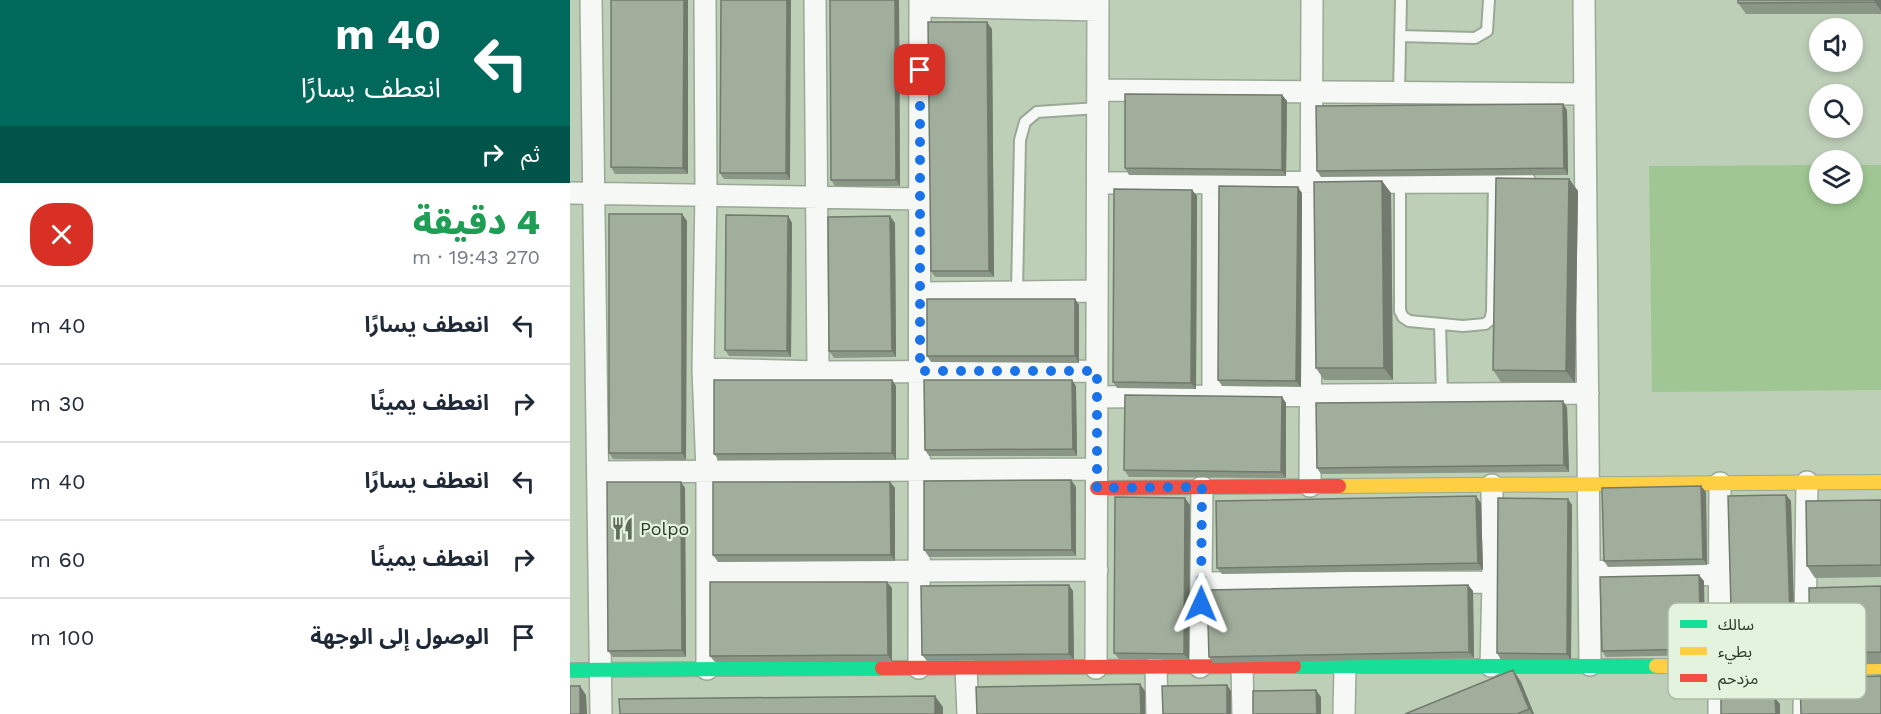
<!DOCTYPE html>
<html lang="ar">
<meta charset="utf-8">
<style>
body{margin:0;font-family:"Work Sans","Noto Sans Arabic",sans-serif;background:#f2f2f3;color:#1f2937;direction:rtl;height:100vh;display:flex;flex-direction:column;font-size:22px;white-space:nowrap}
*{box-sizing:border-box;margin:0}
p{font-size:20px;color:#747a83}
.icon{flex:none;width:33px;height:33px;fill:none;stroke:currentColor;stroke-width:2;stroke-linecap:round;stroke-linejoin:round}
.map{position:relative;flex:1;overflow:hidden;direction:ltr}
.details{display:flex;flex-direction:column;background:#fff;width:570px}
.details>*{flex:none}
.hud{background:#00695c;color:#fff;overflow:hidden}
.buttons{position:absolute;left:1239px;top:18px;display:grid;gap:12px}
.buttons a{display:grid;place-items:center;width:54px;height:54px;border-radius:50%;background:#fff;box-shadow:0 3px 9px #0003;font-size:30px}
.pin{position:absolute;display:grid;place-items:center;width:51px;height:51px;color:#fff;margin:-26px;border-radius:12px;box-shadow:0 3px 9px #0006}
.me{position:absolute;width:66px;margin:-33px;rotate:1deg;stroke-linejoin:round;filter:drop-shadow(0 0 4px #0008)}
.turn{display:flex;align-items:center;gap:21px;height:126px;padding:0 30px;font-size:27px}
.turn .icon{width:78px;height:78px;stroke-width:2.5}
.turn b{display:block;font-size:42px;line-height:51px}
.then{display:flex;align-items:center;height:57px;padding:0 30px;background:#0003;gap:12px;font-size:22px}
.round{display:grid;place-items:center;flex:none;width:63px;height:63px;border-radius:24px;background:#f2f2f3}
.summary{display:flex;align-items:center;justify-content:space-between;height:102px;padding:0 30px}
h1{font-size:36px;font-weight:800;line-height:45px;color:#1e9e55}
ul{padding:0;list-style:none}
li{display:flex;align-items:center;gap:18px;height:78px;padding:0 30px;border-top:2px solid #e0e1e3}
li div{flex:1}
li b{display:block;font-size:22px}
li em{font-style:normal}
main{display:flex;flex:1;min-height:0}
.map>svg:first-child{display:block}
.park{fill:#a0c793}
.lines{fill:none;stroke-linecap:round;stroke-linejoin:round}
.lane-casing{stroke:#9aa896;stroke-width:14}
.street-casing{stroke:#9aa896;stroke-width:24}
.fast-casing{stroke:#9aa896;stroke-width:16}
.slow-casing{stroke:#9aa896;stroke-width:16}
.jam-casing{stroke:#9aa896;stroke-width:16}
.lane{stroke:#f5f8f4;stroke-width:10}
.street{stroke:#f5f8f4;stroke-width:21}
.fast{stroke:#16e098;stroke-width:14}
.slow{stroke:#ffcf43;stroke-width:14}
.jam{stroke:#f24e42;stroke-width:14}
.wall{fill:#8a9686}
.shaded-wall{fill:#717a6d}
.building{fill:#a1ae9c;stroke:#717a6d;stroke-width:1.5}
.route{stroke:#1a73e8;stroke-width:10;stroke-dasharray:0 18}
.labels{text-anchor:middle;dominant-baseline:central;stroke-width:4.5;stroke-linejoin:round;paint-order:stroke}
.poi-label{font-size:18px;fill:#2c3828;stroke:#e4f3de;text-anchor:start}
.key{fill:#e4f3de;stroke:#adbba7;stroke-width:1.5}
.key-label{font-size:16px;fill:#2c3828}
</style>
<main>
<div class="map">
<svg width="1311" height="714" viewBox="0 0 1311 714">
<rect width="100%" height="100%" fill="#becfb8"/>
<path class="park" d="M1249,165L1250,194H1282L1283,165H1311V390L1082,392L1079,166Z"/>
<g class="lines">
<defs>
<path id="lane" d="M830,36L905,38L917,31L919,0
M829,92L831,0
M830,182V311L833,317L839,321L893,326L915,324L920,320L922,312L924,182
M447,292L450,140L455,122L467,112L528,108
M870,325L872,394"/>
<path id="street" d="M21,0L31,714
M135,0L136,194L133,369L137,472V669
M245,0L248,372
M1014,0L1020,665
M350,6L528,10
M528,90L1015,94
M528,183L955,182
M0,193L350,199
M350,293L527,291
M133,369L248,372L527,371
M643,396V183
M527,397L1018,393
M28,472L527,469
M740,486L742,0
M1020,571L1149,575
M137,572L527,570
M631,583L923,582
M921,666L923,582L922,485
M586,667L587,714
M630,667L632,487
M672,667L673,714
M349,668L350,0
M396,668L398,714
M526,668L528,0
M774,714L775,667
M1149,714L1150,483
M1234,714L1237,482"/>
<path id="fast" d="M724,666H1086
M0,670L312,668"/>
<path id="slow" d="M769,486L1311,482
M1086,666L1235,669L1311,667"/>
<path id="jam" d="M527,488L769,486
M312,668L724,666"/>
</defs>
<use href="#lane" class="lane-casing"/>
<use href="#street" class="street-casing"/>
<use href="#fast" class="fast-casing"/>
<use href="#slow" class="slow-casing"/>
<use href="#jam" class="jam-casing"/>
<use href="#lane" class="lane"/>
<use href="#street" class="street"/>
<use href="#fast" class="fast"/>
<use href="#slow" class="slow"/>
<use href="#jam" class="jam"/>
</g>
<path class="wall" d="M41,0L118,174H45L41,167Z
M151,0L220,180L154,179L150,173Z
M260,0H329L330,186H265L261,180Z
M1311,0V14H1176L1168,3Z
M422,29L424,277H365L361,271Z
M712,95L717,101L716,176L559,175L555,168Z
M997,110L998,175L751,177L747,171Z
M999,179L1008,191L1005,383L931,382L923,370Z
M812,181L821,193L823,380H754L746,368Z
M622,190L627,196L626,389L547,388L543,382Z
M732,193L731,387L652,386L648,380Z
M112,214L117,221L116,460L43,459L39,453Z
M218,216L222,223L221,357L159,356L155,350Z
M325,223L326,357L264,358L259,351Z
M505,299L509,305V363L361,362L357,356Z
M322,380L326,386V460H149L144,454Z
M506,386L507,456H359L355,450Z
M712,397L716,403V478L559,477L554,470Z
M997,407L999,472L751,474L747,468Z
M501,480L506,487V556L359,557L354,550Z
M111,482L115,488L116,657H43L38,651Z
M320,482L325,488V561L148,562L143,555Z
M1136,492L1137,565L1038,567L1034,561Z
M1216,495L1221,501L1225,651L1167,653L1162,646Z
M1311,500V577L1245,578L1237,566Z
M911,503L913,570L652,574L647,568Z
M620,505L619,660L549,659L544,653Z
M1002,505L1001,660H931L927,653Z
M1134,581L1135,655L1036,657L1032,651Z
M898,585L903,591L904,658L643,663L639,657Z
M1311,586V664L1248,665L1240,653Z
M322,588V662H145L140,656Z
M503,591L504,660L357,661L352,655Z
M943,670L951,682L964,714H835Z"/>
<path class="shaded-wall" d="M114,0H118V174L113,168Z
M217,0H221L220,180L216,173Z
M325,0H329L330,186L326,180Z
M1305,0H1311V11L1305,2Z
M417,22L422,29L424,277L419,271Z
M712,95L717,101L716,176L712,170Z
M993,104L997,110L998,175L994,168Z
M999,179L1008,191L1005,383L996,371Z
M812,181L821,193L823,380L814,368Z
M728,187L732,193L731,387L726,381Z
M622,190L627,196L626,389L621,383Z
M112,214L117,221L116,460L112,453Z
M218,216L222,223L221,357L217,351Z
M320,216L325,223L326,357L322,351Z
M505,299L509,305V363L505,356Z
M322,380L326,386V460L322,453Z
M502,380L506,386L507,456L503,449Z
M712,397L716,403V478L711,472Z
M993,401L997,407L999,472L994,465Z
M501,480L506,487V556L502,550Z
M111,482L115,488L116,657L112,650Z
M320,482L325,488V561L321,555Z
M1131,486L1136,492L1137,565L1133,559Z
M1216,495L1221,501L1225,651L1221,645Z
M906,496L911,503L913,570L908,563Z
M615,498L620,505L619,660L614,654Z
M998,499L1002,505L1001,660L997,654Z
M1129,575L1134,581L1135,655L1131,649Z
M317,582L322,588V662L318,655Z
M499,585L503,591L504,660L499,654Z
M898,585L903,591L904,658L899,652Z
M943,670L951,682L964,714H962L959,709Z
M570,684L575,691V714H571Z
M657,685L661,691V714H657Z
M10,686L16,695L17,714H10Z
M746,690L751,697V714H747Z
M365,696L373,707V714H365Z
M1205,698L1210,704V714H1206Z"/>
<path class="building" d="M41,0H114L113,168L41,167Z
M151,0H217L216,173H150Z
M260,0H325L326,180H261Z
M1168,0H1305V2L1168,3Z
M358,22H417L419,271H361Z
M555,94L712,95V170L555,168Z
M993,104L994,168L747,171L746,106Z
M926,178L999,179L996,371L923,370Z
M812,181L814,368H746L744,182Z
M649,186L728,187L726,381L648,380Z
M544,189L622,190L621,383L543,382Z
M39,214H112V453H39Z
M156,215L218,216L217,351L155,350Z
M320,216L322,351H259L258,217Z
M357,299H505V356H357Z
M144,380H322V453L144,454Z
M354,380H502L503,449L355,450Z
M555,395L712,397L711,472L554,470Z
M993,401L994,465L747,468L746,403Z
M501,480L502,550H354V481Z
M37,482H111L112,650L38,651Z
M143,482H320L321,555H143Z
M1131,486L1133,559L1034,561L1032,488Z
M1216,495L1221,645L1162,646L1158,496Z
M906,496L908,563L647,568L646,501Z
M545,497L615,498L614,654L544,653Z
M928,498L998,499L997,654L927,653Z
M1311,500V565L1237,566L1236,501Z
M1129,575L1131,649L1032,651L1030,577Z
M140,582H317L318,655L140,656Z
M499,585V654L352,655L351,586Z
M898,585L899,652L639,657L637,590Z
M1311,586V652L1240,653L1239,588Z
M943,670L959,709L947,714H835Z
M1311,676V714H1231L1230,679Z
M570,684L571,714H407L406,687Z
M657,685V714H593L592,686Z
M0,686H10V714H0Z
M746,690L747,714H683V691Z
M365,696V714H50L49,699Z
M1151,698H1205L1206,714H1151Z"/>
<g class="lines">
<path class="route" d="M350,70V371H527V488L632,487L631,604"/>
</g>
<defs>
<symbol id="restaurant-bare" viewBox="-9 -9 18 18"><path d="M-5-6h1v4h1v-4h1v4h1v-4h1v5L-1.5 .5V6h-2V.5L-5-1ZM5-6V6H3V1.5H1.5Q1.5-4 5-6Z" fill="#5f6d5a" stroke="#e4f3de" stroke-width="2.5" paint-order="stroke"/></symbol>
</defs>
<g fill-rule="evenodd">
<use href="#restaurant-bare" x="36" y="512" width="33" height="33"/>
</g>
<g class="labels">
<g class="poi-label">
<text x="70" y="528">Polpo</text>
</g>
</g>
<rect x="1098" y="603" width="198" height="96" rx="9" class="key"/>
<rect x="1110" y="620" width="27" height="8" fill="#16e098"/>
<rect x="1110" y="647" width="27" height="8" fill="#ffcf43"/>
<rect x="1110" y="674" width="27" height="8" fill="#f24e42"/>
<g class="key-label">
<text x="1148" y="630">سالك</text>
<text x="1148" y="657">بطيء</text>
<text x="1148" y="684">مزدحم</text>
</g>
</svg>
<div class="buttons">
<a><svg class="icon" aria-label="sound" viewBox="0 0 24 24"><path d="M4 9h4l5-4v14l-5-4H4zM17 9q2 3 0 6"/></svg></a>
<a><svg class="icon" aria-label="search" viewBox="0 0 24 24"><circle cx="10" cy="10" r="6"/><path d="M15 15l6 6"/></svg></a>
<a><svg class="icon" aria-label="layers" viewBox="0 0 24 24"><path d="M12 4l9 5-9 5-9-5zM3 14l9 5 9-5"/></svg></a>
</div>
<div class="pin" style="left:350px;top:70px;background:#d93025"><svg class="icon" aria-label="arrive" viewBox="0 0 24 24"><path d="M6 21V4h12l-3 4 3 4H6"/></svg></div>
<svg class="me" style="left:631px;top:604px" viewBox="-20 -20 40 40"><path d="M0-17L14 15 0 8-14 15z" fill="#1a73e8" stroke="#fff" stroke-width="4"/></svg>
</div>
<section class="details">
<div class="hud">
<div class="turn"><svg class="icon" aria-label="left" viewBox="0 0 24 24"><path d="M17 20v-9H6M10 6l-5 5 5 5"/></svg><div><b>40 m</b>انعطف يسارًا</div></div>
<div class="then">ثم<svg class="icon" aria-label="right" viewBox="0 0 24 24"><path d="M7 20v-9h11M14 6l5 5-5 5"/></svg></div>
</div>
<div class="summary"><div><h1>4 دقيقة</h1><p>270 m · 19:43</p></div><a class="round" style="background:#d93025;color:#fff"><svg class="icon" aria-label="close" viewBox="0 0 24 24"><path d="M6 6l12 12M18 6L6 18"/></svg></a></div>
<ul>
<li><svg class="icon" aria-label="left" viewBox="0 0 24 24"><path d="M17 20v-9H6M10 6l-5 5 5 5"/></svg><div><b>انعطف يسارًا</b></div><em>40 m</em></li>
<li><svg class="icon" aria-label="right" viewBox="0 0 24 24"><path d="M7 20v-9h11M14 6l5 5-5 5"/></svg><div><b>انعطف يمينًا</b></div><em>30 m</em></li>
<li><svg class="icon" aria-label="left" viewBox="0 0 24 24"><path d="M17 20v-9H6M10 6l-5 5 5 5"/></svg><div><b>انعطف يسارًا</b></div><em>40 m</em></li>
<li><svg class="icon" aria-label="right" viewBox="0 0 24 24"><path d="M7 20v-9h11M14 6l5 5-5 5"/></svg><div><b>انعطف يمينًا</b></div><em>60 m</em></li>
<li><svg class="icon" aria-label="arrive" viewBox="0 0 24 24"><path d="M6 21V4h12l-3 4 3 4H6"/></svg><div><b>الوصول إلى الوجهة</b></div><em>100 m</em></li>
</ul>
</section>
</main>
